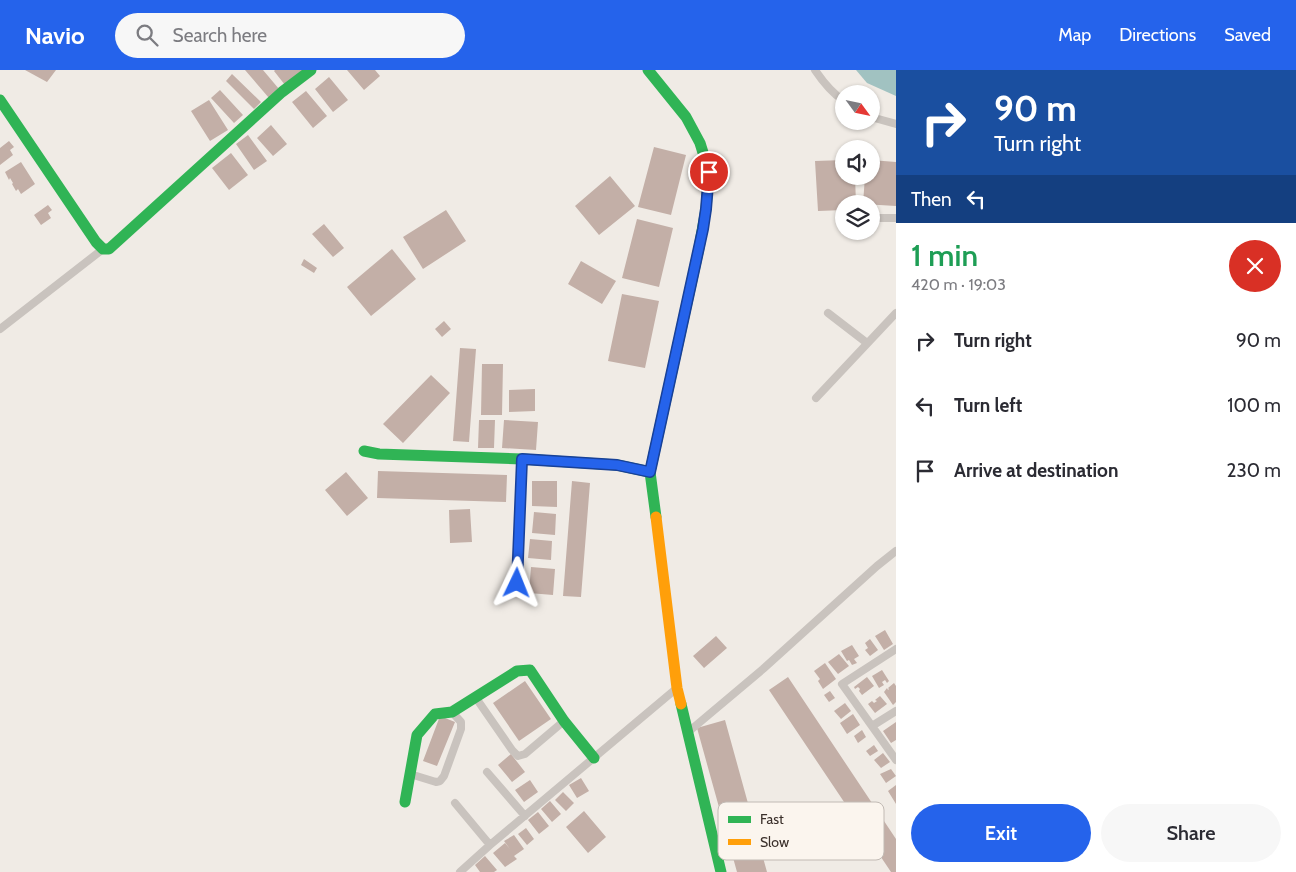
<!DOCTYPE html>
<meta charset="utf-8">
<style>
body{margin:0;font-family:Cabin,sans-serif;background:#f7f7f7;color:#2b2b33;height:100vh;display:flex;flex-direction:column;font-size:19px;white-space:nowrap}
*{box-sizing:border-box;margin:0}
p{font-size:16px;color:#7c7c81}
.icon{flex:none;width:28px;height:28px;fill:none;stroke:currentColor;stroke-width:2;stroke-linecap:round;stroke-linejoin:round}
.map{position:relative;flex:1;overflow:hidden}
.details{display:flex;flex-direction:column;background:#fff;width:400px}
.details>*{flex:none}
.top-card{background:#1a4fa0;color:#fff;overflow:hidden}
.needle{width:32px;rotate:123deg}
.controls{position:absolute;left:835px;top:15px;display:grid;gap:10px}
.controls a{display:grid;place-items:center;width:45px;height:45px;border-radius:50%;background:#fff;box-shadow:0 1px 4px #0004;font-size:25px}
.pin{position:absolute;display:grid;place-items:center;width:42px;height:42px;color:#fff;margin:-21px;border:2px solid #fff;border-radius:50%;box-shadow:0 1px 5px #0007}
.me{position:absolute;width:55px;margin:-28px;rotate:2deg;stroke-linejoin:round;filter:drop-shadow(0 0 4px #0008)}
.turn{display:flex;align-items:center;gap:18px;height:105px;padding:0 15px;font-size:22px}
.turn .icon{width:65px;height:65px;stroke-width:2.5}
.turn b{display:block;font-size:35px;line-height:42px}
.then{display:flex;align-items:center;height:48px;padding:0 15px;background:#0003;gap:10px;font-size:19px}
.round{display:grid;place-items:center;flex:none;width:52px;height:52px;border-radius:26px;background:#f7f7f7}
.head{display:flex;align-items:center;justify-content:space-between;height:85px;padding:0 15px}
h1{font-size:30px;font-weight:600;line-height:38px;color:#1e9e55}
.cta{display:flex;gap:10px;margin-top:auto;padding:10px 15px}
.cta a{flex:1;height:58px;border-radius:30px;background:#2563eb;color:#fff;font-size:20px;font-weight:600;line-height:58px;text-align:center}
.cta a+a{background:#f7f7f7;color:#2b2b33}
ul{padding:0;list-style:none}
li{display:flex;align-items:center;gap:15px;height:65px;padding:0 15px}
li div{flex:1}
li b{display:block;font-size:19px}
li em{font-style:normal}
header{display:flex;align-items:center;gap:30px;box-sizing:border-box;height:70px;padding:0 25px;background:#2563eb;color:#fff}
header strong{font-size:24px}
nav{display:flex;gap:28px;margin-inline-start:auto;font-size:18px}
.search{width:350px;height:45px;background:#f7f7f7;display:flex;align-items:center;gap:12px;box-sizing:border-box;padding:0 18px;border-radius:28px;color:#7c7c81;font-size:19px}
main{display:flex;flex:1;min-height:0}
.map>svg:first-child{display:block}
.water{fill:#a1c2c1}
.building{fill:#c3afa7}
.lines{fill:none;stroke-linecap:round;stroke-linejoin:round}
.street{stroke:#c9c3be;stroke-width:8}
.fast{stroke:#30b455;stroke-width:11}
.slow{stroke:#ff9f0a;stroke-width:11}
.route-casing{stroke:#184099;stroke-width:12}
.route{stroke:#2563eb;stroke-width:9}
.key{fill:#fbf5ee;stroke:#c1bab4;stroke-width:1}
.key-label{font-size:14px;fill:#3b302b}
</style>
<header>
<strong>Navio</strong>
<div class="search"><svg class="icon" aria-label="search" viewBox="0 0 24 24"><circle cx="10" cy="10" r="6"/><path d="M15 15l6 6"/></svg>Search here</div>
<nav><a>Map</a><a>Directions</a><a>Saved</a></nav>
</header>
<main>
<div class="map">
<svg width="896" height="802" viewBox="0 0 896 802">
<rect width="100%" height="100%" fill="#f0ebe5"/>
<path class="water" d="M856,0H896V26L867,13Z"/>
<path class="building" d="M25,0H56L47,12Z
M245,0H263L279,19L269,28Z
M275,0H304L285,15L274,1Z
M347,0H375L380,6L364,20Z
M232,4L261,32L254,39L226,11Z
M329,7L348,30L333,42L315,19Z
M220,20L243,45L234,53L211,28Z
M306,21L327,46L313,58L292,32Z
M209,30L228,60L210,71L191,41Z
M271,55L287,74L273,86L257,68Z
M248,65L267,91L254,100L236,74Z
M9,71L14,77L10,80L13,85L0,95V78Z
M654,77L686,85L671,145L638,137Z
M231,83L248,105L229,120L212,98Z
M844,90V106H855L856,134H844V140L818,141L815,91Z
M871,90L896,92V136L863,134L865,106H871Z
M21,92L35,114L21,124L18,119L16,121L12,114L13,113L10,108L9,110L5,102Z
M610,106L635,136L599,165L575,136Z
M48,135L52,140L48,143L51,148L41,155L34,145Z
M446,140L466,171L423,199L403,167Z
M637,149L673,158L659,217L622,208Z
M324,154L344,178L333,187L312,164Z
M392,179L416,209L371,246L347,217Z
M304,189L317,198L314,203L301,195Z
M581,191L616,211L602,234L568,214Z
M622,224L659,231L645,298L608,291Z
M444,251L451,259L442,267L435,259Z
M460,278L476,279L469,372L453,371Z
M482,294H503L502,345H481Z
M431,305L450,323L403,373L383,354Z
M535,319V341L509,342V320Z
M479,350H495L494,378H478Z
M504,350L538,352L536,380L502,378Z
M378,401L507,405L506,432L377,428Z
M346,402L368,428L347,446L325,420Z
M532,411H557V437L532,436Z
M572,411L590,413L581,527L563,526Z
M470,439L472,472L450,473L449,440Z
M534,442L556,444L555,465L532,463Z
M530,469L552,471L551,490L528,488Z
M531,497L555,499L553,525L529,523Z
M885,560L893,574L884,580L875,566Z
M716,566L727,578L704,598L693,586Z
M870,569L878,580L870,586L865,580L868,578L865,573Z
M852,575L859,586L854,589L857,593L852,595L849,590L847,591L841,581Z
M839,584L849,596L838,604L828,592Z
M825,593L836,609L823,619L818,611L820,609L814,601Z
M882,600L889,611L887,613L885,610L882,612L884,615L879,618L872,606Z
M788,607L896,769V802H891L769,620Z
M867,607L874,616L862,625L859,621L860,619L858,617L855,619L854,617Z
M525,611L551,649L519,671L493,633Z
M894,613L896,616V632L893,635L884,622L887,618L888,620L889,619L888,618Z
M830,621L835,628L829,632L824,625Z
M880,626L887,634L875,643L868,634L872,631L874,633L877,631L875,630Z
M845,633L851,641L841,649L834,641Z
M853,644L860,655L847,664L840,653Z
M440,646L455,652L437,696L423,691Z
M725,650L767,802H737L697,658Z
M896,652V670L891,673L883,661Z
M862,660L866,667L858,673L854,666Z
M874,675L878,681L870,686L866,681Z
M883,683L890,692L881,698L874,690Z
M511,684L525,702L512,712L498,695Z
M891,699L896,706L886,713L880,704Z
M581,708L589,721L577,728L569,715Z
M530,710L538,722L524,732L515,720Z
M896,715V734L888,721Z
M563,722L574,733L566,741L555,730Z
M550,731L561,744L552,752L541,739Z
M584,741L606,767L588,783L566,757Z
M538,742L549,756L539,764L528,750Z
M526,758L534,769L527,775L518,764Z
M514,765L524,779L514,786L517,789L505,797L493,783L505,773L510,779L504,771Z
M485,786L497,800L494,802H480L475,795Z"/>
<g class="lines">
<path class="street" d="M815,0C823,12 832,23 844,31
M871,47L896,54
M871,148H896
M828,243L867,273
M0,259L103,179
M816,328L896,243
M517,513L522,389
M896,579L842,614L896,690
M476,628L512,680L518,686L525,684L564,651
M872,656L896,641
M687,663L763,599L877,496L896,481
M487,702L525,746
M410,704L436,712L440,711L444,706L461,659V652L452,642
M455,733L490,775
M460,802L490,775L677,618"/>
<path class="fast" d="M648,0L686,47L700,73L709,102L706,139L699,178L650,402L656,447
M0,30L96,172L103,179H109L282,22L311,0
M364,381L379,384L522,389L617,395L650,402
M681,634L721,802
M405,732L417,665L435,644L452,642L517,601L530,600L564,651L594,688"/>
<path class="slow" d="M656,447L677,618L681,634"/>
</g>
<g class="lines">
<defs>
<path id="route" d="M517,513L522,389L617,395L650,402L703,159L706,139L709,102"/>
</defs>
<use href="#route" class="route-casing"/>
<use href="#route" class="route"/>
</g>
<rect x="718" y="732" width="166" height="58" rx="8" class="key"/>
<rect x="728" y="746" width="23" height="7" fill="#30b455"/>
<rect x="728" y="769" width="23" height="6" fill="#ff9f0a"/>
<g class="key-label">
<text x="760" y="754">Fast</text>
<text x="760" y="777">Slow</text>
</g>
</svg>
<div class="controls">
<a><svg class="needle" viewBox="-14 -14 28 28"><path d="M0-13l5 13h-10z" fill="#e53935"/><path d="M0 13l5-13h-10z" fill="#7c7c81"/></svg></a>
<a><svg class="icon" aria-label="sound" viewBox="0 0 24 24"><path d="M4 9h4l5-4v14l-5-4H4zM17 9q2 3 0 6"/></svg></a>
<a><svg class="icon" aria-label="layers" viewBox="0 0 24 24"><path d="M12 4l9 5-9 5-9-5zM3 14l9 5 9-5"/></svg></a>
</div>
<div class="pin" style="left:709px;top:102px;background:#d93025"><svg class="icon" aria-label="arrive" viewBox="0 0 24 24"><path d="M6 21V4h12l-3 4 3 4H6"/></svg></div>
<svg class="me" style="left:517px;top:513px" viewBox="-20 -20 40 40"><path d="M0-17L14 15 0 8-14 15z" fill="#2563eb" stroke="#fff" stroke-width="4"/></svg>
</div>
<section class="details">
<div class="top-card">
<div class="turn"><svg class="icon" aria-label="right" viewBox="0 0 24 24"><path d="M7 20v-9h11M14 6l5 5-5 5"/></svg><div><b>90 m</b>Turn right</div></div>
<div class="then">Then<svg class="icon" aria-label="left" viewBox="0 0 24 24"><path d="M17 20v-9H6M10 6l-5 5 5 5"/></svg></div>
</div>
<div class="head"><div><h1>1 min</h1><p>420 m · 19:03</p></div><a class="round" style="background:#d93025;color:#fff"><svg class="icon" aria-label="close" viewBox="0 0 24 24"><path d="M6 6l12 12M18 6L6 18"/></svg></a></div>
<ul>
<li><svg class="icon" aria-label="right" viewBox="0 0 24 24"><path d="M7 20v-9h11M14 6l5 5-5 5"/></svg><div><b>Turn right</b></div><em>90 m</em></li>
<li><svg class="icon" aria-label="left" viewBox="0 0 24 24"><path d="M17 20v-9H6M10 6l-5 5 5 5"/></svg><div><b>Turn left</b></div><em>100 m</em></li>
<li><svg class="icon" aria-label="arrive" viewBox="0 0 24 24"><path d="M6 21V4h12l-3 4 3 4H6"/></svg><div><b>Arrive at destination</b></div><em>230 m</em></li>
</ul>
<div class="cta"><a>Exit</a><a>Share</a></div>
</section>
</main>
